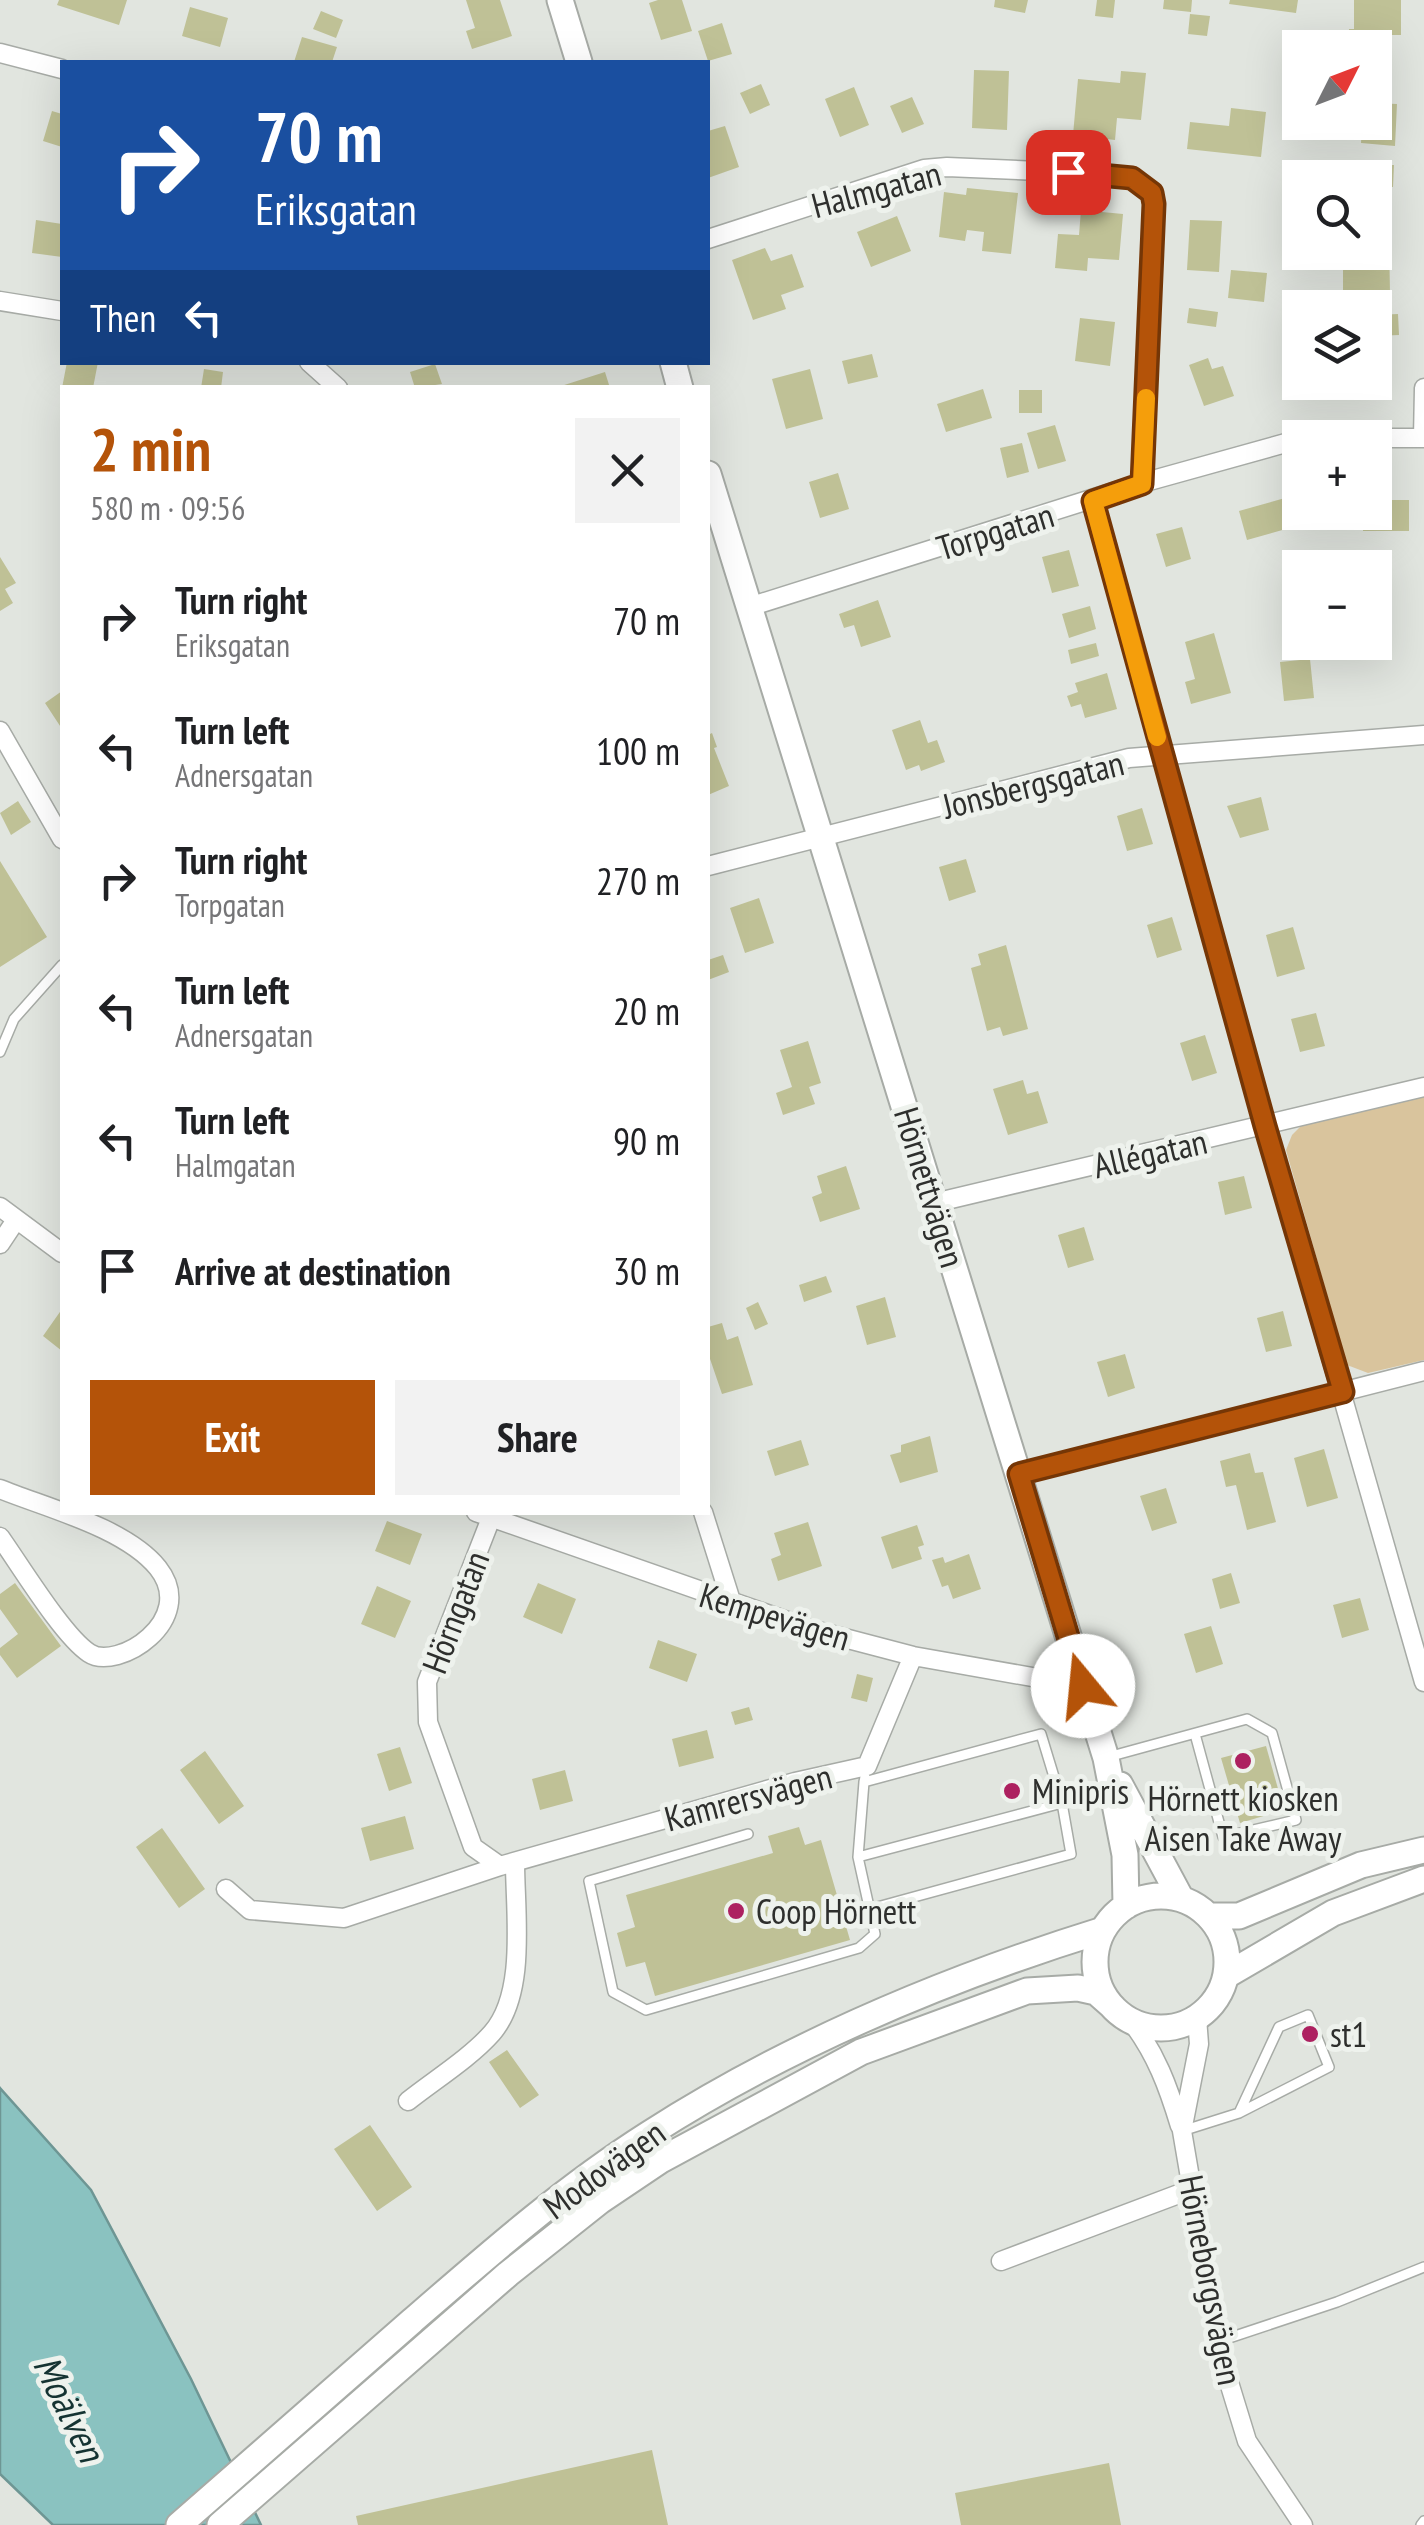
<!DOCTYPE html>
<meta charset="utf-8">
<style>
body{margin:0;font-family:"PT Sans Narrow",sans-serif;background:#f2f2f2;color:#202124;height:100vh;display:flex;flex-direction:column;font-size:38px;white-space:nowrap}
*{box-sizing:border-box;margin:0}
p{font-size:32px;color:#757577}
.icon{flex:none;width:55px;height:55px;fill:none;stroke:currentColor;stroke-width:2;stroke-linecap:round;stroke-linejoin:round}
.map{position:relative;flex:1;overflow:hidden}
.details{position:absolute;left:60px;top:385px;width:650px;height:1130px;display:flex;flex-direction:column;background:#fff;border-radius:0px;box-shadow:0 10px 40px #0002}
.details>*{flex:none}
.guide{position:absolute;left:60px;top:60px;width:650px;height:305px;border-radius:0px;box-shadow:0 10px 40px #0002;background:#1a4fa0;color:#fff;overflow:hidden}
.needle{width:65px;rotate:48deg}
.fabs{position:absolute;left:1282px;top:30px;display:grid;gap:20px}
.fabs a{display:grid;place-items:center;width:110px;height:110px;border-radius:0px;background:#fff;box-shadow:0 10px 40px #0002;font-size:50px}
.pin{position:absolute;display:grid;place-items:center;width:85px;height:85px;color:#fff;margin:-42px;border-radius:20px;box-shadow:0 5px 15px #0006}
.me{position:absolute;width:110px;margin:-55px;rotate:343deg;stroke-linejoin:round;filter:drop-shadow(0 0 8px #0008)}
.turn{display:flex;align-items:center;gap:35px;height:210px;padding:0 30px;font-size:45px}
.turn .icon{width:130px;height:130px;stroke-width:2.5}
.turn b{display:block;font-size:70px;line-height:85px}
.then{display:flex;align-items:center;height:95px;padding:0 30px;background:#0003;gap:20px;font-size:38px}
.round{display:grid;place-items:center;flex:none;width:105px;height:105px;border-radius:0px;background:#f2f2f2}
.headline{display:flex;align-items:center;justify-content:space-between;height:170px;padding:0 30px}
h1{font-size:60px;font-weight:600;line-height:75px;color:#b45309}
.button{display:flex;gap:20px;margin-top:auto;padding:20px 30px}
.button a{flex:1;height:115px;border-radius:0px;background:#b45309;color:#fff;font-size:40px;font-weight:600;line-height:115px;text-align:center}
.button a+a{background:#f2f2f2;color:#202124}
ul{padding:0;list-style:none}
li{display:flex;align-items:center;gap:30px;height:130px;padding:0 30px}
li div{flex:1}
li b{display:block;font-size:38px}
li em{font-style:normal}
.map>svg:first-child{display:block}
.green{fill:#d9c49d}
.water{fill:#8ac2c0;stroke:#6e9694;stroke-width:2.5}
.building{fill:#bfc196}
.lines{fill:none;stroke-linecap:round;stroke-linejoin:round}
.lane-casing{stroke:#a7aba6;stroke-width:12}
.street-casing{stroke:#a7aba6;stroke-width:21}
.secondary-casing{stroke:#a7aba6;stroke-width:29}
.lane{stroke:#fff;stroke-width:9}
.street{stroke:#fff;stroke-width:18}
.secondary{stroke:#fff;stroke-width:25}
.route-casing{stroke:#753606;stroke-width:25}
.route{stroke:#b45309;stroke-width:18}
.slow{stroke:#f59e0b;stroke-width:18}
.poi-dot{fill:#ad2160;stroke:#eef2ed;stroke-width:4}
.labels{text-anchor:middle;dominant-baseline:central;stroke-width:10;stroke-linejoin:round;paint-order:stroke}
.street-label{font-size:35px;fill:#2e2f2d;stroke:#eef2ed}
.poi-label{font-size:35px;fill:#2e2f2d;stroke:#eef2ed;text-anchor:start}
.water-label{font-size:38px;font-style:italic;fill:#153332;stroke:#eef2ed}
</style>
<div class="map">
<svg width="1424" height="2525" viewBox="0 0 1424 2525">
<rect width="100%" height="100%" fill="#e1e5df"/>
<path class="green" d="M1424,1095V1360L1368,1373L1347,1365L1286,1150L1292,1135L1301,1126Z"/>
<path class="water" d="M0,2088L91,2190L191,2379L261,2525H53L0,2474Z"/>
<path class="building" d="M59,0H127L119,25L57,5Z
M466,0H500L512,36L472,49L466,31L475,28Z
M658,0H682L692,31L661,40L649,3Z
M995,0H1028L1025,13L994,7Z
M1097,0H1115L1113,18L1095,16Z
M1164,0H1192L1191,12L1163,9Z
M1230,0H1298L1296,13L1229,4Z
M1354,0H1401V35H1367V48H1349V29H1354Z
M190,7L228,18L220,47L182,36Z
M321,11L343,20L336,38L313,29Z
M1190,14L1210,16L1207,36L1188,34Z
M722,23L732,54L708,61L698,31Z
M302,37L337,47L332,62H294Z
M974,70L1009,71L1007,130L972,128Z
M1121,71L1146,73L1141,120L1117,118L1115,140L1073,135L1078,79L1120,83Z
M761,84L770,105L750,114L740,93Z
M854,87L869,125L840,137L825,99Z
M912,97L924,124L902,133L890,106Z
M1375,103L1397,104L1395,146L1361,143L1362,122H1375Z
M1231,108L1266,112L1261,157L1187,149L1190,122L1229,126Z
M52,111L62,114V147L43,141Z
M725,126L739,167L708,178V131Z
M1363,165H1394L1393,187L1375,186V178H1363Z
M967,188L1018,193L1011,254L982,251L984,232L967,230L965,241L939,237L944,192L966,195Z
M1081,210L1123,214L1119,260L1088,258L1087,271L1055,268L1058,234L1079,235Z
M897,216L911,251L871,267L857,232Z
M36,220L62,224V257L32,253Z
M1190,220L1222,221L1219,272L1187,270Z
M1375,239H1389L1390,293H1343V261H1355V252H1375Z
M765,248L771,261L792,254L804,287L781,295L786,309L753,320L732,260Z
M1231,270L1267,273L1264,302L1228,298Z
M1189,308L1218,312L1216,327L1187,323Z
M1398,314L1399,335L1375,336V315Z
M1080,318L1115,322L1110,366L1075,361Z
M872,354L878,377L848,384L842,361Z
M1208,358L1212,369L1223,366L1234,396L1204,406L1189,365Z
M67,362H98L93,388H62Z
M435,364L442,384L415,388L410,372Z
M204,369L223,372L221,388H201Z
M810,369L823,419L786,429L772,379Z
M605,372L610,388H559L558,387Z
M983,389L992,418L946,432L937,404Z
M1019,390H1042V413H1019Z
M1055,425L1066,461L1038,469L1027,433Z
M1022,443L1029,472L1007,478L1000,448Z
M838,473L849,509L820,518L809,482Z
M1285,498L1293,527L1247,540L1239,511Z
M1375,500H1409V531H1363V512H1375Z
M1182,527L1191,559L1166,567L1156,534Z
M1069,550L1079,586L1052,593L1042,557Z
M0,557L16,583L5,589L13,603L0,611Z
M878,600L891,637L861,647L854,625L844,628L839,614Z
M1090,606L1096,629L1069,638L1062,614Z
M1214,633L1231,693L1191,704L1185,682L1195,679L1185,642Z
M1096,643L1099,656L1071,664L1068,650Z
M1310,659L1314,698L1284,701L1280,662Z
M1107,673L1117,709L1085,718L1081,704L1071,707L1067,696L1078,692L1075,683Z
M62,691V729L45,703Z
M920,720L928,743L937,740L945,762L921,771L919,765L906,770L892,730Z
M712,733L717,747L714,748L729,786L708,795V735Z
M1261,797L1269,830L1240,838L1227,806Z
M18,801L31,822L11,835L0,813Z
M1142,808L1153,844L1127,851L1117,816Z
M966,859L976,892L949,901L939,867Z
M0,861L47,937L0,967Z
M759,898L774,943L745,953L730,908Z
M1172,917L1182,950L1157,958L1147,925Z
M1293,927L1305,969L1277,977L1266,935Z
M1006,945L1028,1029L1003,1036L1000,1027L987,1031L971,968L981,965L978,954Z
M723,955L729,972L708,980V960Z
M1316,1013L1325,1046L1300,1052L1291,1019Z
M1205,1035L1217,1073L1192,1081L1180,1043Z
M808,1041L821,1083L809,1087L815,1104L783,1115L776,1093L792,1087L780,1050Z
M1023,1080L1027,1094L1038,1091L1048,1123L1008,1135L993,1089Z
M846,1166L860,1209L820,1222L812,1197L822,1193L817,1176Z
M1244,1176L1252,1208L1225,1215L1218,1182Z
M1084,1227L1094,1260L1068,1268L1058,1235Z
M826,1276L832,1292L804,1302L799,1285Z
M885,1297L896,1337L867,1345L856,1306Z
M758,1302L768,1324L755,1330L746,1308Z
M62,1309V1351L43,1336Z
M1283,1311L1292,1346L1266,1352L1257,1318Z
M722,1323L727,1340L738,1336L753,1385L722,1394L708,1353V1327Z
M1125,1354L1135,1388L1108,1397L1097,1362Z
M930,1436L938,1472L900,1483L890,1455L901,1452V1445Z
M801,1440L809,1465L775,1476L767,1451Z
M1324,1449L1338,1498L1307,1507L1294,1458Z
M1250,1453L1255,1473L1263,1472L1276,1522L1247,1530L1236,1485L1226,1487L1220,1461Z
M1166,1488L1177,1523L1152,1531L1140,1496Z
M387,1521L422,1534L410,1565L375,1551Z
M808,1522L822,1566L778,1581L771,1559L781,1555L774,1533Z
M917,1525L924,1545L918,1547L922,1559L892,1569L881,1537Z
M969,1554L981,1589L953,1599L948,1585L942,1587L932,1560L943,1557L945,1563Z
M1231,1573L1240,1603L1220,1609L1212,1579Z
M15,1583L61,1646L17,1678L0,1655V1648L18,1634L0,1609V1594Z
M538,1583L576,1599L562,1634L523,1617Z
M377,1586L411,1601L395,1638L361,1624Z
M1360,1598L1369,1630L1342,1638L1333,1605Z
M1211,1626L1223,1664L1196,1673L1184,1634Z
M658,1640L697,1654L687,1682L649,1668Z
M857,1674L873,1678L867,1702L851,1698Z
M749,1707L753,1720L735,1725L731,1712Z
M707,1730L714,1758L679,1767L672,1739Z
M1266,1746L1284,1810L1240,1823L1221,1758Z
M400,1747L412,1783L389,1791L377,1754Z
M205,1751L244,1806L219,1824L180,1770Z
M565,1770L573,1801L540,1810L532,1779Z
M405,1816L414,1849L370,1861L361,1828Z
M799,1827L805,1845L821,1840L850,1940L655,1996L645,1962L626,1967L617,1933L635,1927L626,1895L773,1853L768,1836Z
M162,1828L205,1889L179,1908L136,1847Z
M507,2050L539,2095L520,2108L489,2062Z
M370,2125L412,2187L377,2211L334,2149Z
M652,2450L668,2525H358L356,2516Z
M1109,2463L1121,2525H961L955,2493Z"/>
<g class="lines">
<defs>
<path id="lane" d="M0,1052L14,1019L62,965
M1108,1757L1247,1719L1272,1733L1296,1820L1223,1837L1195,1734
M748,1834L589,1881L613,1992L646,2010L859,1948L875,1934L858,1857L864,1782
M858,1857L1062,1803L1041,1734L864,1782L865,1777
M870,1909L1071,1854L1062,1803
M1182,2131L1239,2113L1329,2067L1308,2015L1279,2027L1239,2113
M1217,2342L1337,2302L1424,2267
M1421,2525L1424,2521"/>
<path id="street" d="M0,53L62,69
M708,239L924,169L947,167L1107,174L1133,178L1151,193L1154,204L1142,483
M0,301L62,311
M309,362L338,388
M1313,438H1424
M1423,438L1424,388
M1093,501L1265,1126L1424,1682
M749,607L1142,483L1300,439
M0,731L62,839
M708,866L1129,758L1424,735
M934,1203L1424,1087
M0,1207L62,1253
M0,1244L16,1220
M1019,1474L1424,1371
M0,1489C47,1508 126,1528 158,1568C199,1620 117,1672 89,1653C63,1636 20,1565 0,1537
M476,1512L810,1629L913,1656L1083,1686
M703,1512L732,1604
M491,1518L427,1682L428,1722L473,1847L500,1866
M226,1889L250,1910L344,1918L500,1866L795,1782L867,1766L913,1656
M1197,2018L1199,2044L1182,2131L1220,2353L1247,2441L1303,2525
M1131,2021C1156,2054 1168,2086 1180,2126
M408,2101C433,2081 470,2058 492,2033C527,1993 515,1913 515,1862
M1001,2261L1192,2189"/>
<path id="secondary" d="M560,0L579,62
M673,362L680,388
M708,474L1106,1758L1125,1855L1126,1906
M1120,1785L1179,1895
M1095 1962a66 66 0 1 1 132 0a66 66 0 1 1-132 0Z
M1210,1916H1239L1361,1865L1424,1850
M1227,1975L1333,1913L1424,1879
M179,2525C256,2457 334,2389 412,2321C488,2255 564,2188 649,2134C788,2045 945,1979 1103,1930
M220,2525L508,2274L600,2201L661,2160L861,2052L1027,1991L1078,1988L1096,1992L1113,2007"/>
</defs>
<use href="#lane" class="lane-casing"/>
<use href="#street" class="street-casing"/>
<use href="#secondary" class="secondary-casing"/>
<use href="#lane" class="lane"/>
<use href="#street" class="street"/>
<use href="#secondary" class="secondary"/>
</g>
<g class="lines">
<defs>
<path id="route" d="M1068,172L1132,178L1152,193L1154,204L1142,484L1093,501L1265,1126L1343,1392L1019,1474L1083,1686"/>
</defs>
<use href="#route" class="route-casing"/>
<use href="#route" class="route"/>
<path class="slow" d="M1146,398L1142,484L1093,501L1157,737"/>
</g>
<g class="poi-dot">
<circle cx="1243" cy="1761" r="10"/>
<circle cx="1012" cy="1791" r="10"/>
<circle cx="736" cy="1911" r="10"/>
<circle cx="1310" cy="2034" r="10"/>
</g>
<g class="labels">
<g class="street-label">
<text transform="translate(876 189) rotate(-15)">Halmgatan</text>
<text transform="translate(995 531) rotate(-17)">Torpgatan</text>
<text transform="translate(1033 784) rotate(-14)">Jonsbergsgatan</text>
<text transform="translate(1150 1153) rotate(-13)">Allégatan</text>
<text transform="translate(930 1187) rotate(73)">Hörnettvägen</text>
<text transform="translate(455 1612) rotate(-69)">Hörngatan</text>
<text transform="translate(775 1616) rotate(17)">Kempevägen</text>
<text transform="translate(748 1797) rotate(-15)">Kamrersvägen</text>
<text transform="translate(604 2169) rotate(-36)">Modovägen</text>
<text transform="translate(1211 2280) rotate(79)">Hörneborgsvägen</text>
</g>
<g class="poi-label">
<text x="1032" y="1791">Minipris</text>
<text x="1243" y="1798" text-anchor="middle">Hörnett kiosken<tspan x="1243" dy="40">Aisen Take Away</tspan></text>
<text x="756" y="1911">Coop Hörnett</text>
<text x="1330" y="2034">st1</text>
</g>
<g class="water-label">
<text transform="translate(70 2408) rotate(64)">Moälven</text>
</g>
</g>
</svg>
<div class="fabs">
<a><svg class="needle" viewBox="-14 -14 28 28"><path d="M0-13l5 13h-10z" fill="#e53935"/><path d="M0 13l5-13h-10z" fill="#757577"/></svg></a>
<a><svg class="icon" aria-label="search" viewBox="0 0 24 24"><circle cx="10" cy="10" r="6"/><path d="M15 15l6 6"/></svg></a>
<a><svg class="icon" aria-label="layers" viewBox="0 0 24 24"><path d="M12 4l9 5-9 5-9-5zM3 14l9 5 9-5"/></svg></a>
<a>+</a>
<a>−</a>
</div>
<div class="pin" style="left:1068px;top:172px;background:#d93025"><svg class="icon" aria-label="arrive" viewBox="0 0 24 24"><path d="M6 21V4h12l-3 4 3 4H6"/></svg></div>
<svg class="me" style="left:1083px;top:1686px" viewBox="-20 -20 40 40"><circle r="19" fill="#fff"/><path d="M0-13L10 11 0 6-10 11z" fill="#b45309"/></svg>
<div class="guide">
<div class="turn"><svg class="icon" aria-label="right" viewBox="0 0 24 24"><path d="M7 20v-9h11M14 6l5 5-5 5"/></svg><div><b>70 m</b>Eriksgatan</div></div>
<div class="then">Then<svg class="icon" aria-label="left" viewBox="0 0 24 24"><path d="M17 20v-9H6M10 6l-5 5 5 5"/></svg></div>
</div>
<section class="details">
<div class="headline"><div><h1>2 min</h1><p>580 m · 09:56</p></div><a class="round"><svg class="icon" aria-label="close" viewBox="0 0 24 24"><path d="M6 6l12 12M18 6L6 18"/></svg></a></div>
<ul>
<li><svg class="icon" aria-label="right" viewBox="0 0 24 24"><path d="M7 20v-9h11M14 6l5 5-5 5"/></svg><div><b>Turn right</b><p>Eriksgatan</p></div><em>70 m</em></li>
<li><svg class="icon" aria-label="left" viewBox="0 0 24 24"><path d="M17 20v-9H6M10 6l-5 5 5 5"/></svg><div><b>Turn left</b><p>Adnersgatan</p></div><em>100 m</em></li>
<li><svg class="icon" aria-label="right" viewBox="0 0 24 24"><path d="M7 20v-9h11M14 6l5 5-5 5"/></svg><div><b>Turn right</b><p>Torpgatan</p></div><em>270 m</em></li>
<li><svg class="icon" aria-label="left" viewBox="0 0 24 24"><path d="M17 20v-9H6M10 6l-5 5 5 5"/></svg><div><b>Turn left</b><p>Adnersgatan</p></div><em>20 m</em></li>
<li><svg class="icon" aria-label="left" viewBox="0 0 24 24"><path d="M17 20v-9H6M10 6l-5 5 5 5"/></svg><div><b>Turn left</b><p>Halmgatan</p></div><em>90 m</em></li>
<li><svg class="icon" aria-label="arrive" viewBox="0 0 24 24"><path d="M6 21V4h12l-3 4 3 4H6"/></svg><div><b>Arrive at destination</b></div><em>30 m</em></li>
</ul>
<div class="button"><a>Exit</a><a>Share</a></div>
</section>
</div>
